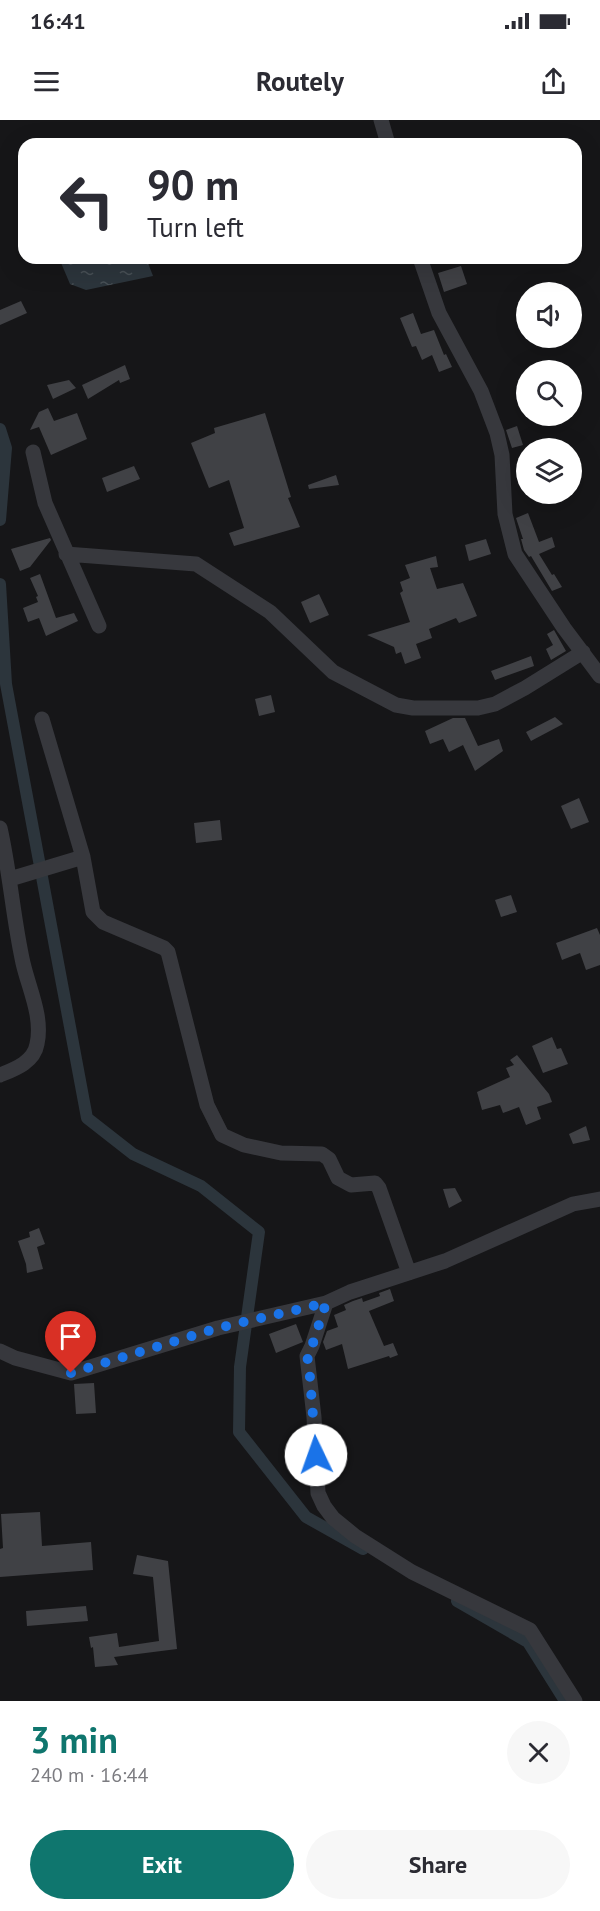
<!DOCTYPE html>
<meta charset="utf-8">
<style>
body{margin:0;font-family:"PT Sans",sans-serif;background:#f7f7f7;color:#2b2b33;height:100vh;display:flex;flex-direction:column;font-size:22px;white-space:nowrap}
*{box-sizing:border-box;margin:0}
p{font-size:20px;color:#7c7c81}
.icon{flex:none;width:33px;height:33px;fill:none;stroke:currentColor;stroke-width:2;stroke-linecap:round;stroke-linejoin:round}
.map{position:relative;height:1581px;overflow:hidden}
.drawer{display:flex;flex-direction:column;background:#fff;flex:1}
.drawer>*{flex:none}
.top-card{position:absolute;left:18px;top:18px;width:564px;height:126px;border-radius:18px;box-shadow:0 6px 24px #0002;background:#fff;color:#2b2b33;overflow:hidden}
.fabs{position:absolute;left:516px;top:162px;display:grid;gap:12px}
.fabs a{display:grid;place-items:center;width:66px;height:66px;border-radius:50%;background:#fff;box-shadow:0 6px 24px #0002;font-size:30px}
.pin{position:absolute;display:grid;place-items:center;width:51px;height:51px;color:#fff;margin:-62px -26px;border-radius:50% 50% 50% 0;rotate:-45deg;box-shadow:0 0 6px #0007}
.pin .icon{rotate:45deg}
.me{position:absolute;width:66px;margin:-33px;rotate:357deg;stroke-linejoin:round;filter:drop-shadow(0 0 4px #0008)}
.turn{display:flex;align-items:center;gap:21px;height:126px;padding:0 30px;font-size:27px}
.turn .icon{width:78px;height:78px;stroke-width:2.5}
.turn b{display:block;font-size:42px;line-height:51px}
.round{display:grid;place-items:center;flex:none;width:63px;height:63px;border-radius:32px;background:#f7f7f7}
.head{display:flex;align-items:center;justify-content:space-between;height:102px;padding:0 30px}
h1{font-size:36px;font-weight:600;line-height:45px;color:#0f766e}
.button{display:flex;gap:12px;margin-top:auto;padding:12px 30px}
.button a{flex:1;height:69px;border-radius:36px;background:#0f766e;color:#fff;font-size:24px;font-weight:600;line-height:69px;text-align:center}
.button a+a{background:#f7f7f7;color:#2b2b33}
.status{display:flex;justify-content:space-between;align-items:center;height:42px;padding:0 30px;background:#fff;direction:ltr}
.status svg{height:16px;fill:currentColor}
header{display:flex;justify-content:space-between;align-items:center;height:78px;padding:0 30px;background:#fff;font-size:27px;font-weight:600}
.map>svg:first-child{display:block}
.water{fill:url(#water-ripples)}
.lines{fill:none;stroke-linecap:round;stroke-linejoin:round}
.canal{stroke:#2c353c;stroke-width:12}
.building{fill:#404145}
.minor{stroke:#37383d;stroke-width:15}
.route{stroke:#1a73e8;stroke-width:10;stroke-dasharray:0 18}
</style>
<div class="status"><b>16:41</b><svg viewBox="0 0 49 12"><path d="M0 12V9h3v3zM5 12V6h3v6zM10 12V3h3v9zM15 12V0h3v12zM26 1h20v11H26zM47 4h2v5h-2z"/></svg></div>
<header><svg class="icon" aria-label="menu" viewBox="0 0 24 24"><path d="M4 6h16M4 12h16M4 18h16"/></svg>Routely<svg class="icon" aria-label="share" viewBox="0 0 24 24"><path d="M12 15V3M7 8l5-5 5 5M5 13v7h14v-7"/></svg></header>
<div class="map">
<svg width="600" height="1581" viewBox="0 0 600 1581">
<defs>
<pattern id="water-ripples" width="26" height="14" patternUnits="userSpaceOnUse" patternTransform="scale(1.5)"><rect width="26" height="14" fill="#2c353c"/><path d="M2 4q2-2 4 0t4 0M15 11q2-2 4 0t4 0" fill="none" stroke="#485056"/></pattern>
</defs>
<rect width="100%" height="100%" fill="#161618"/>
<path class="water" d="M59,138H146L153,156L86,170L70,164Z"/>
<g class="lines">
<path class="canal" d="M0,309L6,328L0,400
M0,464L6,564L87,998L133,1034L201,1066L259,1112L240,1247L239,1312L306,1397L363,1429
M457,1481L528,1522L565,1581"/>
</g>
<path class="building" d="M461,146L467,164L444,172L438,153Z
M21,181L27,193L0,205V190Z
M413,193L421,214L434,210L444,235L446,234L452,247L439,252L432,235L422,240L416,226L412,227L400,198Z
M125,245L130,259L120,263L119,260L88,279L82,265Z
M69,260L76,268L53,279L47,265Z
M48,288L54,301L77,293L87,319L51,335L39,307L30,310L39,292Z
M265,293L291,377L288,378L300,407L234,426L229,413L244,408L229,360L209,368L191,323L215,313L214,308Z
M517,306L523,325L512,328L506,310Z
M134,346L140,359L107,372L102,358Z
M336,355L339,365L309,369L308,365Z
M528,393L539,422L552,417L555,427L539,434L552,455L554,454L562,467L552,471L531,436L529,437L524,430L521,419H523L516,398Z
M50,418L51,420L30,447L20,451L11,429Z
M486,419L491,434L469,441L465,425Z
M436,436L438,447L430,448L437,469L463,463L477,496L459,503L456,498L429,509L432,518L416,524L421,538L405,544L401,532L396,534L394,527L367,515L410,502L400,473L403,471L400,462L410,458L405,445Z
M40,454L56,498L74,493L78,501L46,516L39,498L28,502L23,488L38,482L36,477L38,476L30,458Z
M319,474L329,495L310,503L301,482Z
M554,510L566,531L551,540L546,529L553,525L547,514Z
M531,536L534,546L495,560L491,551Z
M271,575L275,592L259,596L255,579Z
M555,597L563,604L531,621L526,612Z
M453,598H465L478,626L499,619L503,631L475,651L463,625L449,632L443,619L430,624L425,611Z
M579,678L589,702L571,709L561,686Z
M220,700L222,720L196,723L194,703Z
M511,775L517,792L501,797L495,780Z
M597,808L600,815V845L586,850L580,833L562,840L556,823Z
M552,917L557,929L561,928L568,944L543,953L532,926Z
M517,935L549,974L552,982L537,987L541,999L526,1005L519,987L503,993L500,985L482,990L477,972L510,957L506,948L514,945L510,940Z
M586,1006L590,1020L573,1024L569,1014Z
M455,1068L462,1081L449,1088L443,1069Z
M39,1108L45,1124L37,1127L43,1149L27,1153L26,1144L18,1121L30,1117L29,1112Z
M390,1169L394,1181L369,1191L384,1226L393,1223L398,1235L390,1238L389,1236L348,1249L342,1224L326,1230L323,1222L327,1211L338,1207L334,1195L346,1190L344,1185L353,1181L362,1178L363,1182L380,1176L379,1173Z
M296,1204L303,1222L276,1233L269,1214Z
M94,1263L96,1293L76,1294L74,1264Z
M40,1392L42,1426L91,1422L93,1450L0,1457V1429L3,1428L1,1394Z
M137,1435L168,1441L177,1529L114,1537L118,1545L95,1547L93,1527L91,1528L89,1517L117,1513L119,1527L159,1521L153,1457L133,1454Z
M86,1486L88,1501L27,1506L26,1491Z"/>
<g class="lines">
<path class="minor" d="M381,0L388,24
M420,138L439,193L481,271L497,313L502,335L505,394L515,434L564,508L600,556
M33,332L45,383L99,506
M66,434L196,444L270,492L333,552L396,585L413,588H478L495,584L525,568L583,532
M42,599L83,737L93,792L103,802L164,828L168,832L207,985L222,1015L244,1025L281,1033L322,1034L329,1039L338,1058L351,1065L375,1063L379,1068L409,1153
M0,708C10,752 13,798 23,843C29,869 43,897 37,924C34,942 15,949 0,955
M10,759L83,737
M326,1183L312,1226L307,1236L314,1297L318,1373L324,1386L333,1398L355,1416L412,1452L530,1510L575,1581
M0,1231L15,1238L71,1253L218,1208L326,1183L350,1172L445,1141L573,1084L600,1079"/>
</g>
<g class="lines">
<path class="route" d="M71,1253L218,1208L326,1183L312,1226L307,1236L309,1245L316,1335"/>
</g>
</svg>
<div class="fabs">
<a><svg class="icon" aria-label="sound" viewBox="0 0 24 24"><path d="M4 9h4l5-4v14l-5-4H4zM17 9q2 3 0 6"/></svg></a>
<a><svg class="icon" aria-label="search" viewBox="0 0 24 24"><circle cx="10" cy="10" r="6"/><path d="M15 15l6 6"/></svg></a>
<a><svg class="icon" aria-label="layers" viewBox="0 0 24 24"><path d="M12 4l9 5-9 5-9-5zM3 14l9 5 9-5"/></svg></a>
</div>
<div class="pin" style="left:71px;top:1253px;background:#d93025"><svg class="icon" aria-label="arrive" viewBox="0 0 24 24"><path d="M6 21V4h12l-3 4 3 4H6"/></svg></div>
<svg class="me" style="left:316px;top:1335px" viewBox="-20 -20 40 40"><circle r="19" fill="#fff"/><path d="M0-13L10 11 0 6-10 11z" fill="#1a73e8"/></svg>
<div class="top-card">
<div class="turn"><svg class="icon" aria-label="left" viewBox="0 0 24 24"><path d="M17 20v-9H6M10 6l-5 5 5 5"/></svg><div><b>90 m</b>Turn left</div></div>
</div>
</div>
<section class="drawer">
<div class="head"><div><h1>3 min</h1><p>240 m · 16:44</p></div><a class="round"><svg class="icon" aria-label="close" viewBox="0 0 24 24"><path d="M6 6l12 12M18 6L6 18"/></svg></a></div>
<div class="button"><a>Exit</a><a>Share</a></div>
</section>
